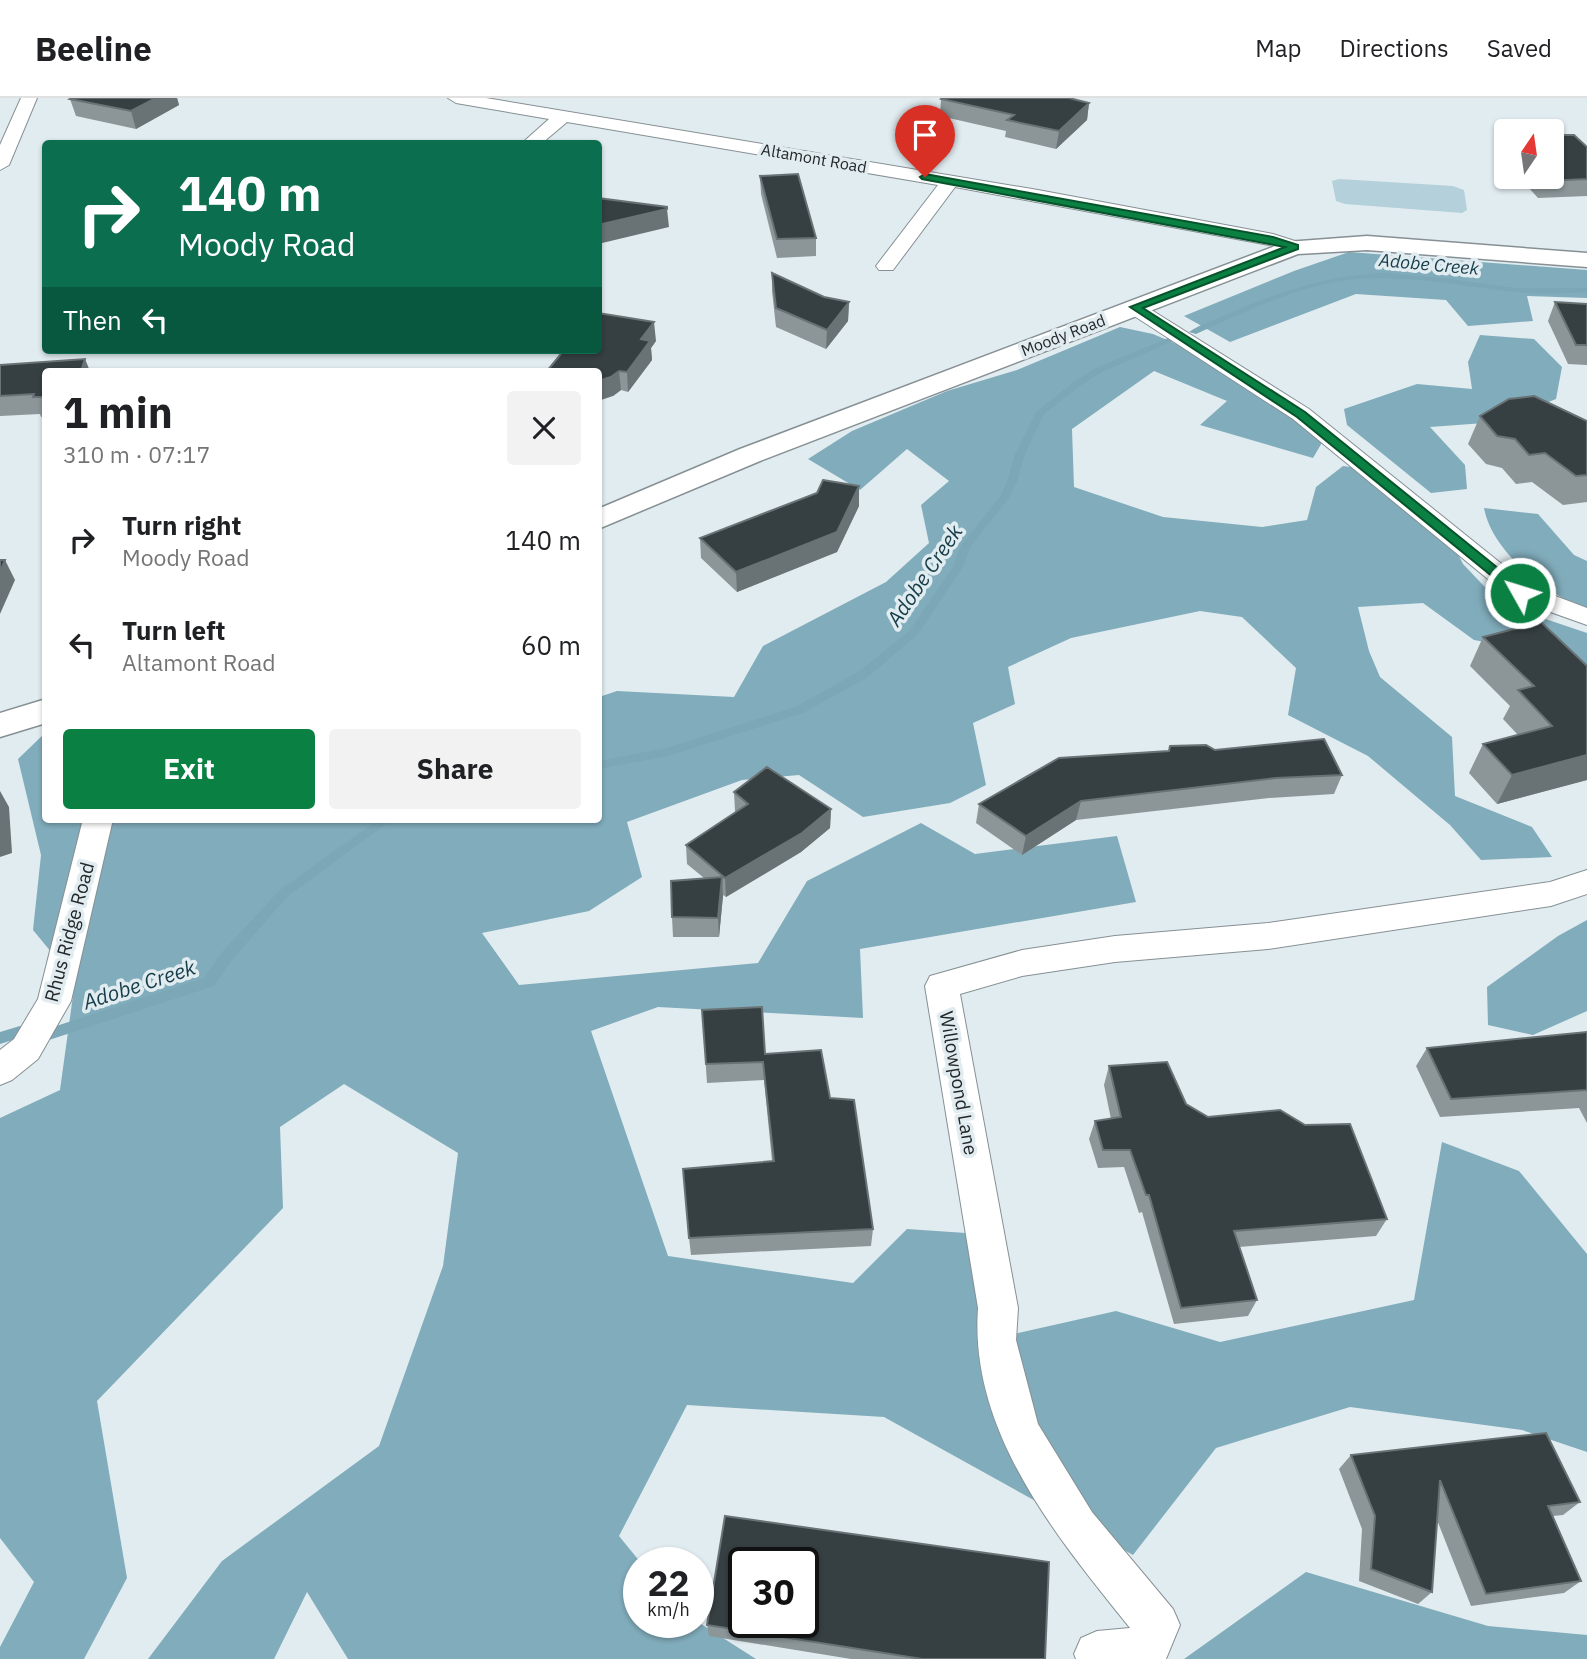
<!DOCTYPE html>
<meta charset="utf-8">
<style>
body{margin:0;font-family:"IBM Plex Sans",sans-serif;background:#f2f2f2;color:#202124;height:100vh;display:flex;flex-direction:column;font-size:26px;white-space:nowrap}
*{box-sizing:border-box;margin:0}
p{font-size:23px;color:#757577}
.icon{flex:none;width:38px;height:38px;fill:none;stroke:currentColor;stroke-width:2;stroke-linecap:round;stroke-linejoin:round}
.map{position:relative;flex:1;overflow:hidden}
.sheet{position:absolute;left:42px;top:270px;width:560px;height:455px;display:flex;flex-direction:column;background:#fff;border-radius:7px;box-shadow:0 2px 5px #0004}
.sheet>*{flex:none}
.guide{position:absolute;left:42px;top:42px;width:560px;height:214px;border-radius:7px;box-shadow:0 2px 5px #0004;background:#0b6e4f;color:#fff;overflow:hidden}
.needle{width:46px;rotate:13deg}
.buttons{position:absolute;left:1494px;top:21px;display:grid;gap:14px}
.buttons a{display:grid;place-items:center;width:70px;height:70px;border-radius:7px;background:#fff;box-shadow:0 2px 5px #0004;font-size:35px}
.speed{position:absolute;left:623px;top:1449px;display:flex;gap:14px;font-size:35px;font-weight:700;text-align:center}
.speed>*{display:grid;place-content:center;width:91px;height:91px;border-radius:50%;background:#fff;box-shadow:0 2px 5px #0004;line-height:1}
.speed small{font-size:18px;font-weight:400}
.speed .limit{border:4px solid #111;border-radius:10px;background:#fff;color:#111}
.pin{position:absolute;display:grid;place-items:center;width:60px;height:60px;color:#fff;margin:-72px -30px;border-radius:50% 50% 50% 0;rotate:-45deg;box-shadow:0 0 7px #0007}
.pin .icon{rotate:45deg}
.me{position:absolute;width:77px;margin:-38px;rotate:309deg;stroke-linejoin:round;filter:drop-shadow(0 0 5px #0008)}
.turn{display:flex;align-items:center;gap:24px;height:147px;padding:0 21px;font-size:32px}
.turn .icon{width:91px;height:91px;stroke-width:2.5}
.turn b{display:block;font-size:49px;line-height:60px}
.then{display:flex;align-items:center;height:66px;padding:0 21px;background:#0003;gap:14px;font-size:26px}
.round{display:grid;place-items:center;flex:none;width:74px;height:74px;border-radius:7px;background:#f2f2f2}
.headline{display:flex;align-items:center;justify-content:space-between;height:119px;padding:0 21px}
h1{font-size:42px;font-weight:700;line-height:52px}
.primary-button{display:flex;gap:14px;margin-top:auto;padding:14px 21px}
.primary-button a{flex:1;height:80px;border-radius:7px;background:#0b8043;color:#fff;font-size:28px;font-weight:700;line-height:80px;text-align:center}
.primary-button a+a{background:#f2f2f2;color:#202124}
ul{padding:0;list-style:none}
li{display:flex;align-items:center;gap:21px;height:105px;padding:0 21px}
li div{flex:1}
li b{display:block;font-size:26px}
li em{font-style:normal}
header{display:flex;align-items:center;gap:42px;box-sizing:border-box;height:98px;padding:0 35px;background:#fff;border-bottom:2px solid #e0e0e0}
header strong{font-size:33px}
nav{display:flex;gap:38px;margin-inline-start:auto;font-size:24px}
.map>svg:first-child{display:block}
.green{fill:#b4d0da}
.forest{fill:#81acbb}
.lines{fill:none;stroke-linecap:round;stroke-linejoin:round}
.stream{fill:#7ca7b6;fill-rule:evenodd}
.minor-casing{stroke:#869094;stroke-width:2}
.tertiary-casing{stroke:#869094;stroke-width:3}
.minor{fill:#fff;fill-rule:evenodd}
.tertiary{fill:#fff;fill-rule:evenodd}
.wall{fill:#8c9699}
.shaded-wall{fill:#697376}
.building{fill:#363f42;stroke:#697376;stroke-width:2;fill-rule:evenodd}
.route{fill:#0b8043;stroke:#07532c;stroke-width:2}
.labels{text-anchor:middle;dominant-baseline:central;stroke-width:7;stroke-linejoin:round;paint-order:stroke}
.far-street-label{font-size:16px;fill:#232729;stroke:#e1ecf0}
.far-water-label{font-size:18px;font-style:italic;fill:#153c49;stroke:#e1ecf0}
.street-label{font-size:19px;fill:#232729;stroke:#e1ecf0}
.water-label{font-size:21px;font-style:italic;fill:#153c49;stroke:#e1ecf0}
</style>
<header>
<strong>Beeline</strong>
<nav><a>Map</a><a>Directions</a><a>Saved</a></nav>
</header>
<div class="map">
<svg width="1587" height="1561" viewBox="0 0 1587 1561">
<rect width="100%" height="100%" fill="#e1ecf0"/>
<path class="green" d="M1339,81L1453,88L1464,92L1467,112L1462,115L1345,106L1336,103L1332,83Z"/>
<path class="forest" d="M1349,154L1587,172V200L1527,198L1533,223L1468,228L1446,202L1356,196L1230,244L1184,218L1294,173Z
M1120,229L1153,236L1240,273L1327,336L1313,360L1200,327L1227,303L1154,273L1072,331L1074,389L1163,419L1262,429L1307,422L1316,389L1343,368L1373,372L1446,433L1463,466L1501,506L1587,535V584L1541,554L1474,542L1423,505L1358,509L1369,553L1380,579L1452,639L1455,698L1532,729L1552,759L1481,762L1450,727L1368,658L1288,617L1296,570L1242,519L1200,513L1071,540L1008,569L1015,606L973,625L986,687L950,705L863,719L799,677L742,682L627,724L642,779L589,813L482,835L519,887L758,865L807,783L921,725L975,756L1117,738L1136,804L860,851L863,920L658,909L591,933L668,1158L853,1185L907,1131L966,1135L1014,1236L1116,1213L1220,1244L1414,1202L1442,1044L1519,1073L1587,1156V1354L1522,1332L1350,1309L1216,1350L1133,1457L884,1319L687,1307L619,1438L641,1465H639V1524H698L756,1561H348L307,1494L274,1561H148L222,1463L379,1348L443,1168L458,1055L344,986L280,1029L283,1110L97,1303L127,1480L84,1561H0V1549L34,1484L0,1440V1020L60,992L75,883L33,832L41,757L18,661L45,635L46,721H598L599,599L617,593L734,599L763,548L886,484L929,445L921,407L949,383L907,351L860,392L808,361L852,333L947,293L1017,272Z
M1480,237L1534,241L1562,269L1556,301L1498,324L1430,329L1465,367L1467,391L1431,395L1347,327L1344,311L1417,286L1472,291L1468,264Z
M1484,410L1538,416L1574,457L1587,463V512C1547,496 1492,454 1484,410Z
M1587,822V913L1533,937L1488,927L1487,889L1558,838Z
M1306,1474L1488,1528L1587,1537V1561H1184Z"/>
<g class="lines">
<path class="stream" d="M1386,175L1442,180L1517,190H1587V194C1564,195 1540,197 1517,194C1460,189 1404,175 1347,182C1294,189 1244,215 1196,236L1189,234C1200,226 1215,222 1228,216C1279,194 1330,176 1386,175Z
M1173,238L1180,240L1102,274L1080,288L1044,316L1025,356L1017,384L1009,400L970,449L964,467L918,536L868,579L803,615L668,658L598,671V663L667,650L795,609L860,573L910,532L954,467L960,449L1000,399L1007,384L1015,356L1037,313L1074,284L1096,270Z
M379,721H393L288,798L232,862L214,888L49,942L44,940L42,936L44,932L204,880L222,854L280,792Z
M20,928L25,930L27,934L25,938L0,946V934Z"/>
<defs>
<path id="minor" d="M21,0H37L9,67L0,72V47Z
M448,0H486L1038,92L1273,136L1301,145L1304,149L1294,155L1269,147L955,89L893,172H879L876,168L938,87L567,24L541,46H521L549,21L456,5Z
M1135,204L1142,206L1309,311L1529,488L1587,510V527L1511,500L1293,321L1128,214L1125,210L1128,206Z
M83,721H113L71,903L38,961L12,982L0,987V952L14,941L38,901Z
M1587,772V796L1551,808L1268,851L1115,864L1022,878L960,896L1018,1210L1016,1242L1038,1326L1092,1414L1173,1511L1180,1527L1166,1561H1076L1074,1556L1081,1540L1097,1533L1130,1530C1057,1439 969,1334 978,1210L925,888L930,878L1022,852L1115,838L1268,825L1550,784Z"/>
<path id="tertiary" d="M1367,138L1587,155V169L1367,152L1298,156L760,363L598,431V411L740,351L1286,144Z
M46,601V625L0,639V615Z"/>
</defs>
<use href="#minor" class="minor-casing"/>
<use href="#tertiary" class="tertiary-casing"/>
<use href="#minor" class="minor"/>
<use href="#tertiary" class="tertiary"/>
</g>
<path class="wall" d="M72,0H177L179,7L136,31L76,18L70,1Z
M941,1L1089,5L1087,22L1056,51L1005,39L1006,33L940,18Z
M1503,37H1507V65L1497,54Z
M1587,49V98L1538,100L1519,79H1552Z
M760,78L816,140V158L777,160L761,96Z
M772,175L824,199L849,204L848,223L826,251L776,229L772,193Z
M1555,204L1587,206V267L1568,266L1548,223Z
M656,243L651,250L652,262L628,294L621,292L613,298L598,273Z
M0,267L46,273V318L41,319L40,316L0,318Z
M1480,318L1587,323V404L1563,407L1532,384L1516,386L1502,370L1486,366L1468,346Z
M859,408L837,454L737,494L701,460L700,440Z
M1541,524L1587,682L1497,706L1469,675L1483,646L1518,637L1503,621L1510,608L1470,568L1483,539Z
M1215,652L1342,677L1334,696L1269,700L1076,722L1022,757L976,725L979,706Z
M734,694L831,711L830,730L801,754L726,799L723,797L719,839H673L672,819L704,780L687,766L686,747L736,714L735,713Z
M702,912L765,956L830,1000L873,1131L871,1148L691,1157L689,1140L772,1063L764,982L707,985Z
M1587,934V1025L1579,1010L1440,1019L1416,968L1427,950Z
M1109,968L1186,1006L1387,1121L1376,1138L1239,1149L1257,1202L1248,1218L1174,1226L1142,1114L1139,1115L1124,1069L1098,1070L1089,1041L1095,1023L1111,1021L1104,987Z
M1351,1357L1580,1404L1563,1417L1553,1418L1581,1483L1564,1495L1471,1508L1437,1422L1432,1494L1418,1506L1359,1483L1362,1431L1339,1371Z
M707,1527L1045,1561H851L709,1538Z"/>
<path class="shaded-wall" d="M156,0H177L179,7L136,31L131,13Z
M1089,5L1087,22L1056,51L1059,33Z
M667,111L669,129L598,146V127Z
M849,204L848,223L826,251L827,232Z
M654,224L656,243L651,250L652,262L628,294L627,274L641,241Z
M85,261L90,273H81Z
M619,273L621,292L613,298L598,303V283Z
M859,388V408L837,454L737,494L736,474Z
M5,462L15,482L0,516V472Z
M1587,657V682L1497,706L1512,677Z
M0,693L9,709L12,755L0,759Z
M1081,703L1076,722L1022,757L1026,738Z
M831,711L830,730L801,754L726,799L725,780Z
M722,779L723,798L719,839L718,820Z"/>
<path class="building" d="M72,0H156L131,13L70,1Z
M942,0H1069L1089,5L1059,33L1007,22L1014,17L941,1Z
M1552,37H1574L1587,49V81L1545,83L1541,79H1552Z
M798,76L816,140L777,141L760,78Z
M598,100L667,109V111L598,127Z
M772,175L824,199L849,204L827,232L776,210Z
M1555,204L1587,206V247H1576Z
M598,215L654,224L641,241L650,243L627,274L619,273L611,279L598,283V273H547L564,252H598Z
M85,261L81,273H46V299H33L34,296L0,298V267Z
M1534,298L1587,323V377L1576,378L1545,355L1529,357L1515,341L1497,338L1480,318L1509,301Z
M823,382L859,388L837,434L736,474L700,440L817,395Z
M0,462H5L0,474Z
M1541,524L1587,568V657L1512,677L1483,646L1552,628L1518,592L1534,588L1483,539Z
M1324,641L1342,677L1276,680L1081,703L1026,738L979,706L1059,660L1169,653L1170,648L1206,647L1215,652Z
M767,669L831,711L802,735L725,780L686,747L748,706L734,694Z
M722,779L718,820L672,819L671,783Z
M762,909L765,956L821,952L830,1000L854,1002L873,1131L689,1140L683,1071L774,1063L763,964L706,966L702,912Z
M1587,934V992L1451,1001L1427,950Z
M1167,964L1186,1006L1208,1019L1280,1012L1305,1027L1350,1026L1387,1121L1234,1133L1257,1202L1181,1210L1149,1097H1146L1130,1052H1103L1095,1023L1121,1019L1109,968Z
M1546,1335L1580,1404L1548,1408L1581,1483L1486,1496L1440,1382L1432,1494L1371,1471L1375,1418L1351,1357Z
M725,1418L1049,1464L1045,1561H922L707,1527ZM744,1465H803V1524H744Z"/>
<path class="route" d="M925,76L1273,139L1298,147V151L1143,210L1305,314L1525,492V497H1515L1297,319L1130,209L1285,149L922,81L920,79Z"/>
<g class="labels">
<g class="far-street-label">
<text transform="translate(814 60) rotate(10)">Altamont Road</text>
<text transform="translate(1063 237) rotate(-21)">Moody Road</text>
</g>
<g class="far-water-label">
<text transform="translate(1429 166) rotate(5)">Adobe Creek</text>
</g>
<g class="street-label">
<text transform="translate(69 834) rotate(-75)">Rhus Ridge Road</text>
<text transform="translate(959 985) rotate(80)">Willowpond Lane</text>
</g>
<g class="water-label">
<text transform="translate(924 477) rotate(-56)">Adobe Creek</text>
<text transform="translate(139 886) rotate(-18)">Adobe Creek</text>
</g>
</g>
</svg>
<div class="buttons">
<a><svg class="needle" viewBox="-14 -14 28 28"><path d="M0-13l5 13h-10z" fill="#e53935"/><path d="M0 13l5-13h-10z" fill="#757577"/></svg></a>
</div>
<div class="speed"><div>22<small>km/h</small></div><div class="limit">30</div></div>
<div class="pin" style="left:925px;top:79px;background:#d93025"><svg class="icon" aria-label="arrive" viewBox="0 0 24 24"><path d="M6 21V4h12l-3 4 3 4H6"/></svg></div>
<svg class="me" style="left:1520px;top:495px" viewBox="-20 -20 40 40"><circle r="17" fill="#0b8043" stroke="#fff" stroke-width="3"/><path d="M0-11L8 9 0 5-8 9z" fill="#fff"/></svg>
<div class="guide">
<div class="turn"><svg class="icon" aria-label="right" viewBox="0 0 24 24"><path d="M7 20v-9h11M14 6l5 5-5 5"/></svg><div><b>140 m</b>Moody Road</div></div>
<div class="then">Then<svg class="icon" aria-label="left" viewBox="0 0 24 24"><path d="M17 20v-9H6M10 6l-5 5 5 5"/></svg></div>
</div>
<section class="sheet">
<div class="headline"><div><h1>1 min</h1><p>310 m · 07:17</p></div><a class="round"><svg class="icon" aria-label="close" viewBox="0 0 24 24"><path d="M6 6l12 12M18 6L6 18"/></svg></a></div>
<ul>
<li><svg class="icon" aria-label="right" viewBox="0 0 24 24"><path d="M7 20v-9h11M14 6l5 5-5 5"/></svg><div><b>Turn right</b><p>Moody Road</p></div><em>140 m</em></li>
<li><svg class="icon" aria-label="left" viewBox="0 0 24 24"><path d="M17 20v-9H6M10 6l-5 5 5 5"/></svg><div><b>Turn left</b><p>Altamont Road</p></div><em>60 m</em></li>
</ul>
<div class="primary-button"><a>Exit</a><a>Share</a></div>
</section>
</div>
